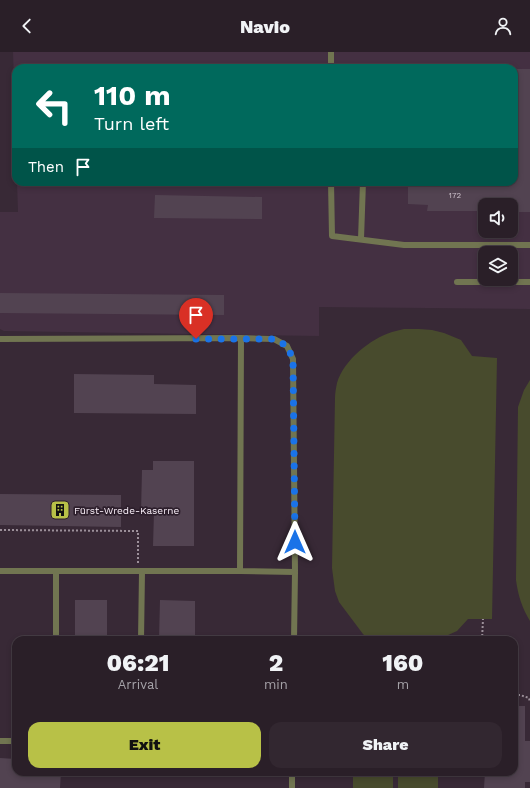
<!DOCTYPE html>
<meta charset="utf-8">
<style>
body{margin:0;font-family:"Work Sans",sans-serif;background:#322730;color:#f1f3f6;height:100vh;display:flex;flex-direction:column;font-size:15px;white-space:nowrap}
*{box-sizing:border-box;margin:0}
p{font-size:13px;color:#a5a2a8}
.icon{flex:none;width:22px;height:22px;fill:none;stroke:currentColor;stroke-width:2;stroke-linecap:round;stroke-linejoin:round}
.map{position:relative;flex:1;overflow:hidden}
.side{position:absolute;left:12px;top:584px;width:506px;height:140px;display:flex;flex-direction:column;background:#2a1f28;border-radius:12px;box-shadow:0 2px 6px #0003,0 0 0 1px #463d45}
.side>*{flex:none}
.guide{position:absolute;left:12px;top:12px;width:506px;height:122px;border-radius:12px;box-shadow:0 2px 6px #0003,0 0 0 1px #463d45;background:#00695c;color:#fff;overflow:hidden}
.buttons{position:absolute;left:478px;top:146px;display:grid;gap:8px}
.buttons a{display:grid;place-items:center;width:40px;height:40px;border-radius:8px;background:#2a1f28;box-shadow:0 2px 6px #0003,0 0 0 1px #463d45;font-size:20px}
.pin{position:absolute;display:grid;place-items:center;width:34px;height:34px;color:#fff;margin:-41px -17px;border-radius:50% 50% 50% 0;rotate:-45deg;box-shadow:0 0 4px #0007}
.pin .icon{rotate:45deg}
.me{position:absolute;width:44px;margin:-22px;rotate:0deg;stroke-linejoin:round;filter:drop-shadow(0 0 3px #0008)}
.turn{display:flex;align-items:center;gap:14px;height:84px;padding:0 16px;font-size:18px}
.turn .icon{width:52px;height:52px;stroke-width:2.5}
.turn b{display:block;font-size:28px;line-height:34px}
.then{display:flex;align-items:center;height:38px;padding:0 16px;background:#0003;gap:8px;font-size:15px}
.eta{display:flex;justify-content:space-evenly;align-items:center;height:68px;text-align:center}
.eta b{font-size:24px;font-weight:800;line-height:28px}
.primary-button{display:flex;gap:8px;margin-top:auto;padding:8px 16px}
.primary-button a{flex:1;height:46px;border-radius:12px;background:#b8c147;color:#111;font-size:16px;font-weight:800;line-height:46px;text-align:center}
.primary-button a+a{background:#322730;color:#f1f3f6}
header{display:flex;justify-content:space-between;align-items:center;height:52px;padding:0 16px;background:#2a1f28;font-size:18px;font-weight:800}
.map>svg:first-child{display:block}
.built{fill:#443042;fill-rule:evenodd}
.green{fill:#484b2d}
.building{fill:#524351}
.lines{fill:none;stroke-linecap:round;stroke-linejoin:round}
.path{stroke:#9c909a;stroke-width:2;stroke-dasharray:2 2;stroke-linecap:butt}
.lane{stroke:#717551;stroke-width:6}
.route{stroke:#1a73e8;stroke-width:7;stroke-dasharray:0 12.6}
.labels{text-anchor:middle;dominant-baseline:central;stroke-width:3.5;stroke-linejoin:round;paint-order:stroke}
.number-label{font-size:8px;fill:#d0c5cf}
.poi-label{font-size:10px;fill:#faf0f9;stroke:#2d1f2c;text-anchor:start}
</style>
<header><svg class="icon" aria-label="back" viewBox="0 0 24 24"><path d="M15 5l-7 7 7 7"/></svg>Navio<svg class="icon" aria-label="person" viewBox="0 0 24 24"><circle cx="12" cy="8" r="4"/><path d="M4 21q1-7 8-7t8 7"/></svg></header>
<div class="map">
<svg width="530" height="736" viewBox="0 0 530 736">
<rect width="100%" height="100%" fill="#382936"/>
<path class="built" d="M13,0H530V257L319,255V284L4,279L0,277V160H18L17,130H514V16H16V94ZM485,153H511V179H485ZM485,201H511V227H485Z"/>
<path class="green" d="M404,277H419L432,278L444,281L461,288L472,304L497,306L492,567H468L457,579L437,588H369L363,582L339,550L335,539L332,516L335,346C335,341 336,336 337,331C344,308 370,287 392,280C396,279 400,278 404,277Z
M530,328V569C522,556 518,543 516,528L518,355L524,338Z
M353,720H393V736H353Z
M398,720H438V736H398Z"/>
<path class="building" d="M514,17H530V160H511V153H485V159H427L428,153L408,152V130H514Z
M155,143L262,145V167L154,166Z
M0,241L224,243V263L0,261Z
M74,322L154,323V332L196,333V362L74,361Z
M153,409H194V494H153L154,460H141L142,418H153Z
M0,442L121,443V475L0,473Z
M75,548H107V588H75Z
M160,548L195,549V588H159Z
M514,654H525V689H530V730H525V736H484L485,720H514Z
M0,706L16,707V720H61L60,736H0Z"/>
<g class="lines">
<path class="path" d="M0,478L138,479V511
M482,588L483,567
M514,643H520L529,646L530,650"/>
<path class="lane" d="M331,0V16
M331,130L332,184L404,193H530
M361,187L363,130
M457,230H530
M0,287L241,286L274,287L287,294L293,307L295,520L294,588
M0,519H240L295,520
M240,519L241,286
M56,588V520
M141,588L142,520
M0,689H16
M292,736V720"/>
</g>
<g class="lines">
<path class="route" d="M196,287H274L287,294L293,307L295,490"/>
</g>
<defs>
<symbol id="building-square" viewBox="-11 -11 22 22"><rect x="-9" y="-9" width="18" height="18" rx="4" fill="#b8c147" stroke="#2d1f2c"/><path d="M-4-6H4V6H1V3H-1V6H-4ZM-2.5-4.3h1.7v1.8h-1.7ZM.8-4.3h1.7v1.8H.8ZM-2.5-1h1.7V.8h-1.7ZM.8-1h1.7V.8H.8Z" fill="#111"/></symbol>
</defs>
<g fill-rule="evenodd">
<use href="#building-square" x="49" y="447" width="22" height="22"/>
</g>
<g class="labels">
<g class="number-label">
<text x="455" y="143">172</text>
</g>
<g class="poi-label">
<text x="74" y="458">Fürst-Wrede-Kaserne</text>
</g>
</g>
</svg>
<div class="buttons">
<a><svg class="icon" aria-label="sound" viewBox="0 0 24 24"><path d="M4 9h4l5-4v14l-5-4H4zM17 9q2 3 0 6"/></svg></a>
<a><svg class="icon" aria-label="layers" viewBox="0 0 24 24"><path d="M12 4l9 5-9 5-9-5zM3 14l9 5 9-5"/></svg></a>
</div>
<div class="pin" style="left:196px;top:287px;background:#d93025"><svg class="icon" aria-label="arrive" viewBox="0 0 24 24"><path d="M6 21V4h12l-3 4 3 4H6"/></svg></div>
<svg class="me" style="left:295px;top:490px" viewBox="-20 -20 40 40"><path d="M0-17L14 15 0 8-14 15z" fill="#1a73e8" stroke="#fff" stroke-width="4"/></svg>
<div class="guide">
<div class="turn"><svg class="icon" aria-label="left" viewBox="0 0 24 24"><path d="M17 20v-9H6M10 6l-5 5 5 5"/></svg><div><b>110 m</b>Turn left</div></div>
<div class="then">Then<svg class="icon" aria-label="arrive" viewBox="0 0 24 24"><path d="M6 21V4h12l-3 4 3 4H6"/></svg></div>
</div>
<section class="side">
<div class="eta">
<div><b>06:21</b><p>Arrival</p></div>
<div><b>2</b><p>min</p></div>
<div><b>160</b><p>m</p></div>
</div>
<div class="primary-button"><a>Exit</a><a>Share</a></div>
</section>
</div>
